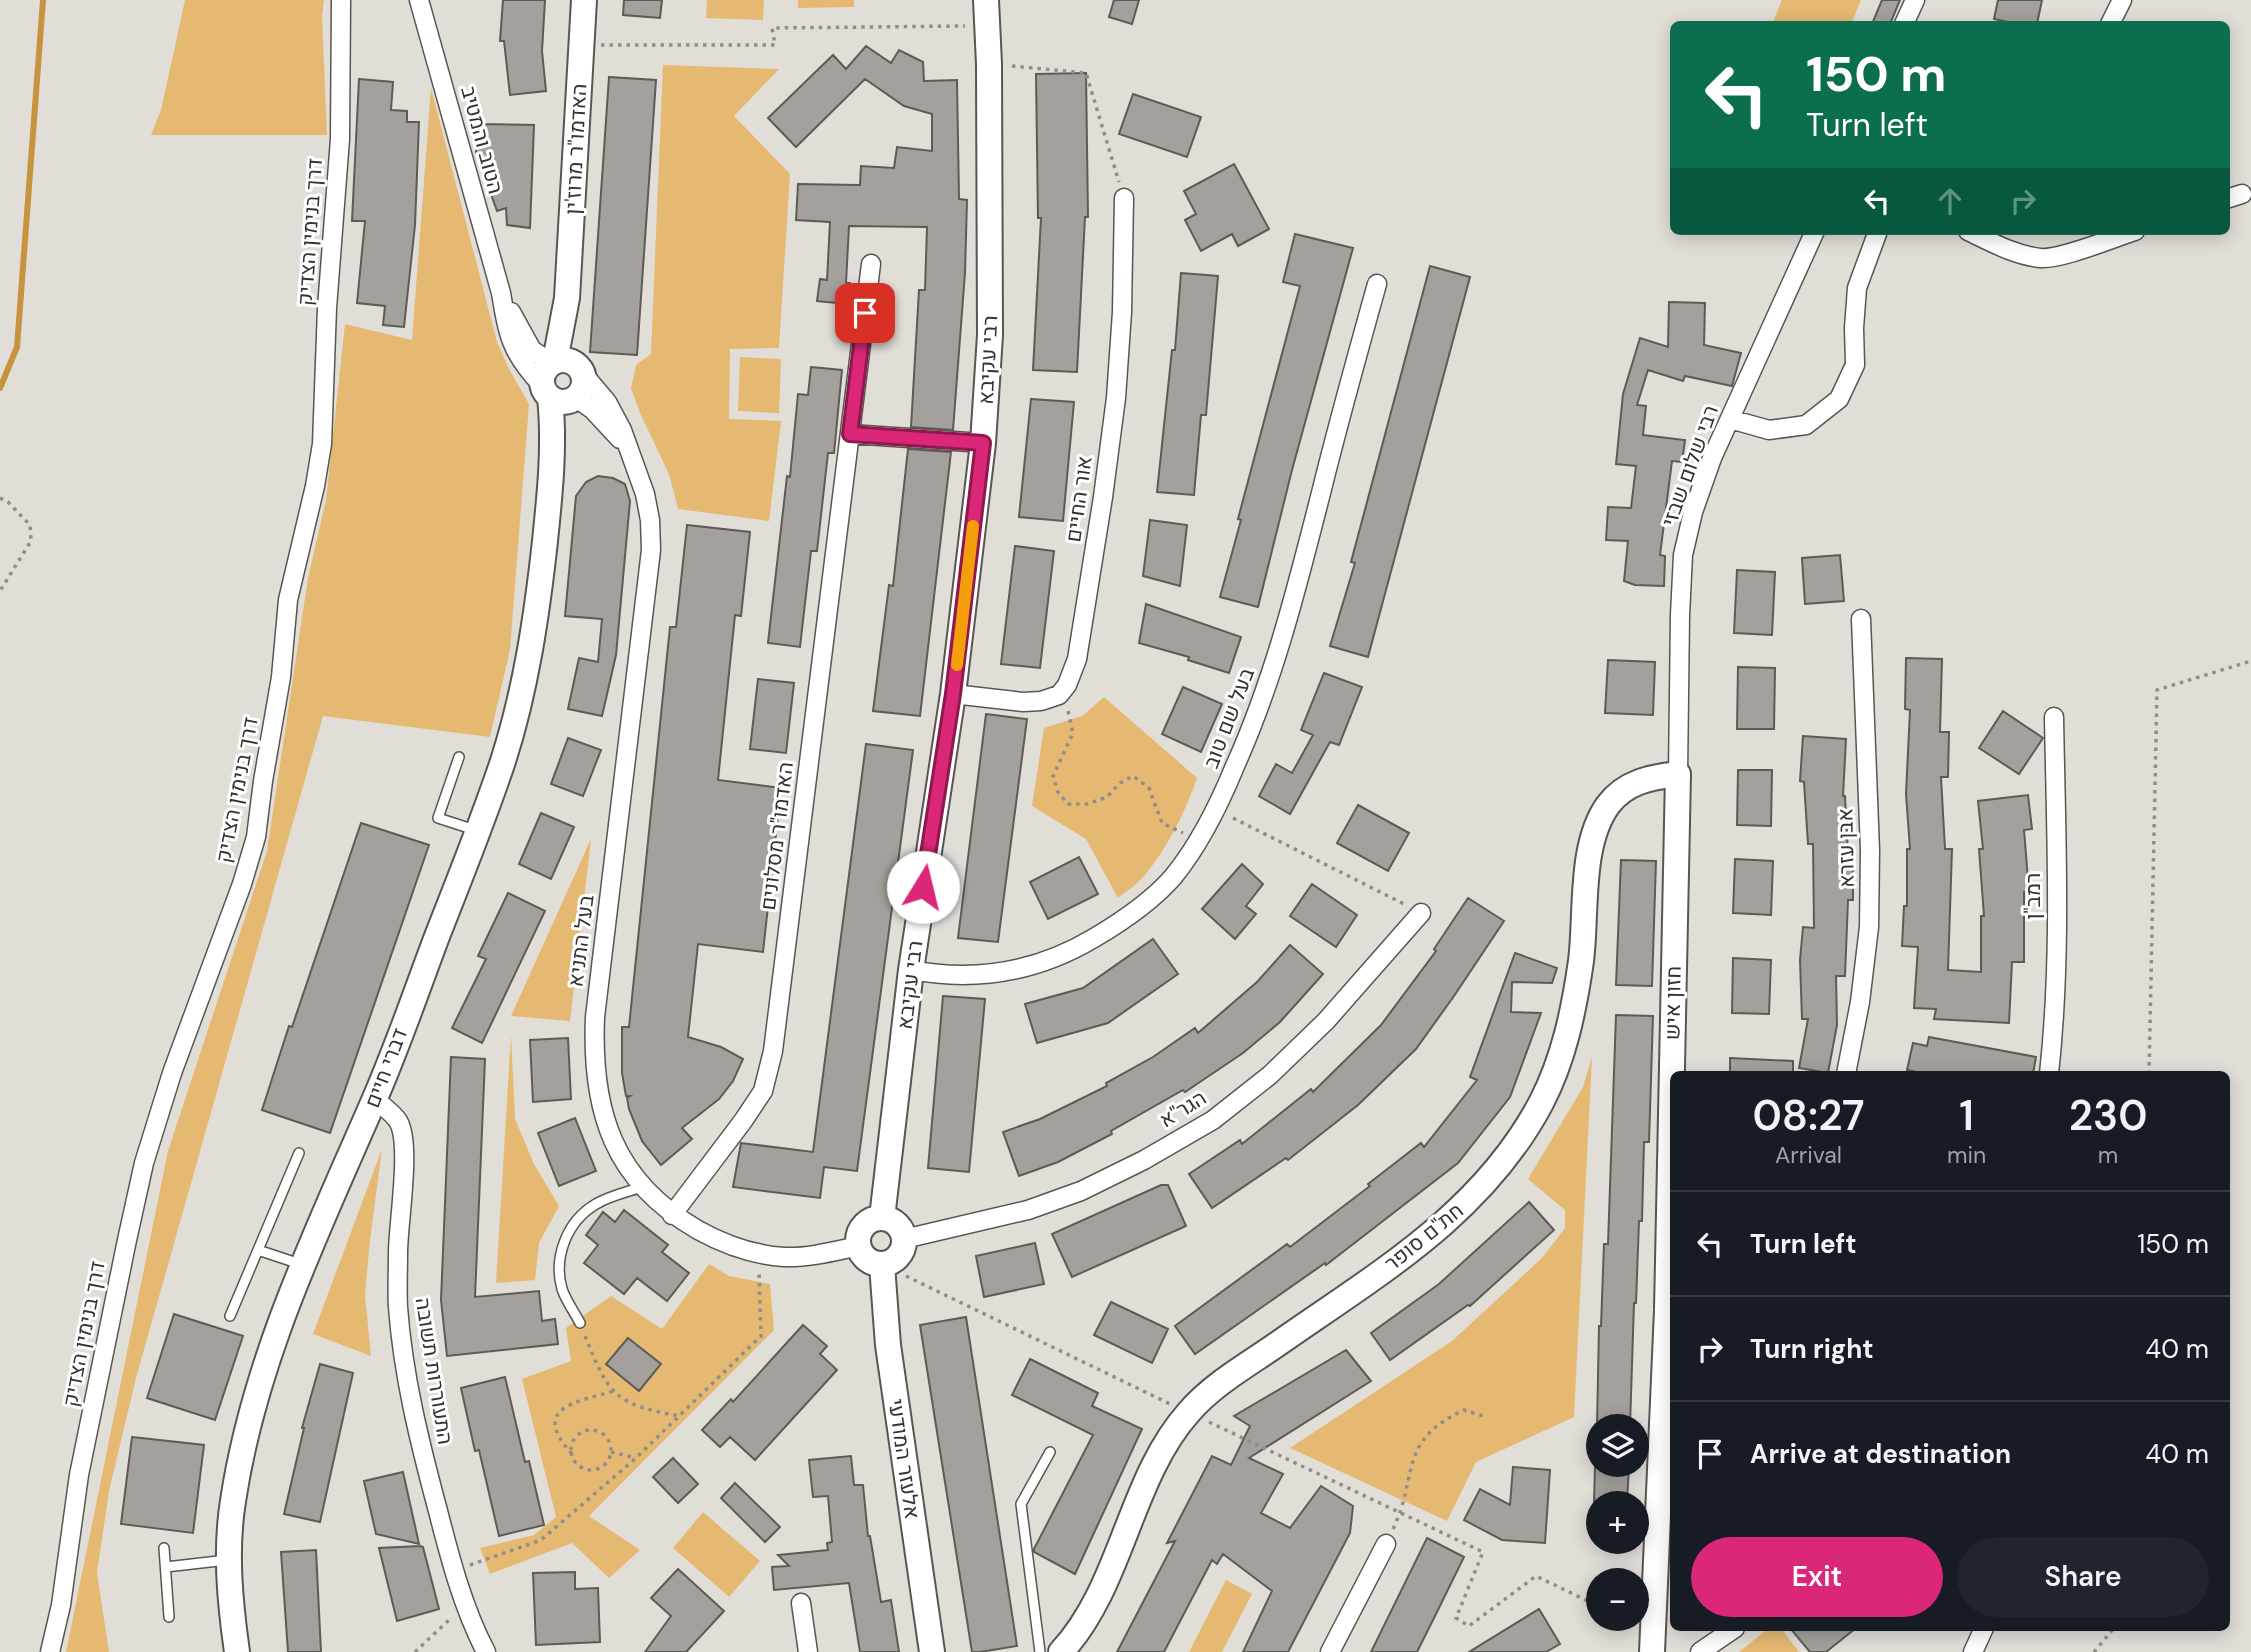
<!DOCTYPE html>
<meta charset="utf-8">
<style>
body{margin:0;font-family:"DM Sans",Heebo,sans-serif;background:#20242c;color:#f1f3f6;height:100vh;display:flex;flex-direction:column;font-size:26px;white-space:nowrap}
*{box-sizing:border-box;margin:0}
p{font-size:23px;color:#9ea1a6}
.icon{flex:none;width:38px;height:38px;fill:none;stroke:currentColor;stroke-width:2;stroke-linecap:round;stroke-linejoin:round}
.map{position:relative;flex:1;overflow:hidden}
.details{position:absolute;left:1670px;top:1071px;width:560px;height:560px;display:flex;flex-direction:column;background:#171b24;border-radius:10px;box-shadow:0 4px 18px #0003}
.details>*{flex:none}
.top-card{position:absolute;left:1670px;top:21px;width:560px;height:214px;border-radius:10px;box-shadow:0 4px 18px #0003;background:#0b6e4f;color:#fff;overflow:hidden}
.buttons{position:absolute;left:1586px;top:1414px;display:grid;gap:14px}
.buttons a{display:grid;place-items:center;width:63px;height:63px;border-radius:50%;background:#171b24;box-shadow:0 4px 18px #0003;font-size:35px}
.pin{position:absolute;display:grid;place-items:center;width:60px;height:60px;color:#fff;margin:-30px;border-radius:14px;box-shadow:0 4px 10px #0006}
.me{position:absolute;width:77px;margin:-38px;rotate:9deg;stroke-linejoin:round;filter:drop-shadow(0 0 5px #0008)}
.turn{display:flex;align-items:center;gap:24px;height:147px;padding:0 21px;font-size:32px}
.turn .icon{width:91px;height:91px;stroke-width:2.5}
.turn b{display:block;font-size:49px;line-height:60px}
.lanes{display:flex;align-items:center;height:66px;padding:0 21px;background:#0003;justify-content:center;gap:35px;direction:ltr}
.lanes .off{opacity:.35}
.eta{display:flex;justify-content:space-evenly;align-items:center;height:119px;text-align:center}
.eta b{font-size:42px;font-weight:600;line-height:49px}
.action{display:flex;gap:14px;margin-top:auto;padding:14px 21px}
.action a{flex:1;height:80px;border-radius:42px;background:#db2777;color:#fff;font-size:28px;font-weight:600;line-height:80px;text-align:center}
.action a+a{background:#20242c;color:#f1f3f6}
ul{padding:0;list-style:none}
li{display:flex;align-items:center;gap:21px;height:105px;padding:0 21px;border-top:2px solid #363941}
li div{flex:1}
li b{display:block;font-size:26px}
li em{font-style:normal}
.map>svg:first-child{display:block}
.green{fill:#e5b972}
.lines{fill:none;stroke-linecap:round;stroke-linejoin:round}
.stream{stroke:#c6943e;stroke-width:6}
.building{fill:#a4a19c;stroke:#5e5b57;stroke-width:2}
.lane-casing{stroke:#595651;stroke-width:12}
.street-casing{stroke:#595651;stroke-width:21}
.secondary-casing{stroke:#595651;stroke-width:28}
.path{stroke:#908e8a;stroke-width:3.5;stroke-dasharray:3.5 5;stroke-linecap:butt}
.lane{stroke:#fff;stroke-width:9}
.street{stroke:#fff;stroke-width:18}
.secondary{stroke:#fff;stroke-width:24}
.route-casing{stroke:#8e194d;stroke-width:18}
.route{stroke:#db2777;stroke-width:12}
.slow{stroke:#f59e0b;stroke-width:12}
.labels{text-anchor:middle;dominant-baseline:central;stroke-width:6;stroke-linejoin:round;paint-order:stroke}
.street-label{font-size:21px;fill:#353331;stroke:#fff}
</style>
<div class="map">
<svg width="2251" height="1652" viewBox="0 0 2251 1652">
<rect width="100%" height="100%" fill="#e1ded8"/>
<path class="green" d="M185,0H324L322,16L327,135H151L161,110Z
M707,0H764L763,20L706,18Z
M798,0H854V7L798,8Z
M1782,0H1861L1851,24H1772Z
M663,65L779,69L734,116L790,174L779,348L730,349L729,419L781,421L769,521L678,509L669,474L640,413L631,388L636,365L651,354Z
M431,88L497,342L509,369L529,404L510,650L490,737L323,716L136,1378L109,1491L97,1573L109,1652H66L168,1151L267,851L308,578L326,500L345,324L412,340Z
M740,357L781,359L779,413L738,411Z
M1104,697L1197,778C1185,813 1168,847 1144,876C1137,884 1127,891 1118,898L1086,839L1032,806L1044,728L1082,716Z
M591,839L570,1021L511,1016Z
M511,1035L515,1119L534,1164L559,1206L539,1243L535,1280L496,1283Z
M1592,1057L1574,1417L1476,1462L1447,1521L1290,1448L1452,1341L1542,1258L1565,1228V1210L1528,1179L1583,1087Z
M382,1149L370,1240L365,1295L371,1356L313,1334Z
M709,1264L729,1276L770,1284L774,1330L589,1516L640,1550L609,1578L572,1543L490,1574L480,1548L534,1535L556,1517L522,1379L571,1361L566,1328L611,1296L662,1329Z
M703,1512L760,1561L729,1597L673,1548Z
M1226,1580L1252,1594L1222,1652H1189Z
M1769,1628H1781L1799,1652H1739Z"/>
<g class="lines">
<path class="stream" d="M0,388L17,347L43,0"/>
</g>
<path class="building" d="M503,0H545L542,51L546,91L510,95L504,41H500Z
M624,0H662L660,18L623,15Z
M1114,0H1139L1132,24L1109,17Z
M1882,0H1900L1890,24H1872Z
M1998,0H2042L2037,24H2018L1994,19Z
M866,46L891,63L899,50L923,62L924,81L957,80L959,199L967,200L965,273L953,430L911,427L919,290H925L927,227L849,226L846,283H850L847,304L817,301L820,279L827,280L830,222L796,220L798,184L860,185L861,166L894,168L897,147L932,151V114L904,106L865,79L796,147L768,118L833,55L846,69Z
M1086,73L1088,217H1085L1077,372L1033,370L1041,218H1038L1036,74Z
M609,77L656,80L637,355L590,352Z
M359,79L393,82L391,110L407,111V122H419L415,225L404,327L383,325L385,306L357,303L365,221H352Z
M1133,94L1201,117L1187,157L1119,134Z
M479,124L534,125L530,228L507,225L506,208L497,211L476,152Z
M1234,164L1269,229L1238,246L1232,234L1201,251L1185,220L1196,214L1184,191Z
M1295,234L1353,248L1292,470L1258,607L1220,597L1241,520L1238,519L1300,286L1283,282Z
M1430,266L1470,277L1368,657L1330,646L1355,563L1351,562Z
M1181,273L1218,276L1206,415H1201L1194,495L1157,492L1172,350H1175Z
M1669,302L1705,303L1704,345L1741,353L1732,386L1685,376L1683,381L1648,370L1637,405L1646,406L1643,435L1685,440L1682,462L1672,461L1660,555L1665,556L1664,586L1635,585L1624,581L1628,541L1606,540L1608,507L1631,508L1636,466L1616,464L1623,394L1640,338L1668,347Z
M811,367L842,370L834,453H828L817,551H811L800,647L768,643L787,476L790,477L798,394L808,395Z
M1031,399L1074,402L1063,521L1019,517Z
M908,449L951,452L920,716L873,711L889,585L893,586Z
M598,476L613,478L625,484L630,501L616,655L602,716L568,709L579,658L598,662L602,619L565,616L576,496L586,482Z
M1150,520L1187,525L1180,586L1143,576Z
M687,525L750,532L741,616L735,615L718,780L781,788L763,952L698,944L688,1037L721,1047L743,1059L733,1081L719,1099L682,1128L692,1139L661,1165L642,1141L629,1109L627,1098L630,1096H626L622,1073V1027H629L670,627H676Z
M1015,546L1054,551L1040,668L1001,664Z
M1840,555L1844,601L1805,604L1802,558Z
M1737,570L1775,572L1772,635L1734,633Z
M1146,604L1241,637L1229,673L1188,660L1189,657L1139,643Z
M1906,658L1942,659L1940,732H1949L1948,777H1941L1945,849H1952L1948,970L1981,972V916H1984L1979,849H1983L1978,801L2028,795L2032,829L2024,830L2029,892H2024V962H2012L2009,1023L1934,1019L1936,1009L1914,1008L1918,947L1902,946L1904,906H1907V849H1910L1906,794L1910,710L1905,709Z
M1608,660L1655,662L1653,715L1605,713Z
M1738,667L1775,668L1774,729H1737Z
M1324,673L1362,687L1339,745L1330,742L1290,814L1259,796L1276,764L1292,773L1313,735L1301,730Z
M758,679L794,683L786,753L750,749Z
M1183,687L1222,704L1201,752L1162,734Z
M2003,711L2043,738L2019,774L1979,748Z
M986,714L1027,719L998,942L958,938Z
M1803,736L1846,739L1843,796H1845L1848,853H1853V900H1848L1845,976H1836L1837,1025L1828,1073L1799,1068L1808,1019H1802L1800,960L1803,927L1814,928L1813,844H1808L1804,782L1800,781Z
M568,738L601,750L583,796L551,784Z
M866,744L913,750L857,1171L824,1167L820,1198L733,1187L741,1143L813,1152Z
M1738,770H1772L1771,826L1737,825Z
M1358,805L1409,833L1388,871L1337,843Z
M541,813L574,827L551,879L519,864Z
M361,823L429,845L330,1133L262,1110L289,1026L292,1027Z
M1079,857L1098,894L1048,919L1030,882Z
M1735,859L1773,861L1771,915L1733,913Z
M1621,860L1656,861L1652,986L1616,985Z
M1242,864L1263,884L1246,906L1256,914L1235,939L1202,909Z
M1312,884L1357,915L1336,947L1290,916Z
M508,893L545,911L482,1043L452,1028L486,959L478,956Z
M1468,898L1504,921L1454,996L1416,1049L1358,1105L1288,1160L1286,1158L1212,1208L1189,1174L1240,1140L1242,1144L1311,1089L1313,1092L1381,1025L1436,951L1434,949Z
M1153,939L1178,974L1108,1023L1037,1043L1025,1004L1083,988Z
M1290,945L1323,974L1280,1022L1243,1053L1185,1092L1183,1090L1111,1131L1112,1134L1058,1162L1019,1176L1003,1132L1040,1119L1107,1086L1106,1083L1153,1057L1195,1028L1198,1033L1257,982Z
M1515,953L1557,968L1552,983L1512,982L1511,1012L1541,1013L1510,1097L1458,1163L1326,1265L1325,1263L1195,1354L1175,1326L1287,1244L1290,1247L1370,1186L1368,1184L1421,1143L1424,1147L1477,1080L1470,1077Z
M1733,958L1771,960L1769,1014L1732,1013Z
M943,996L985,999L969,1172L928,1168Z
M1616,1015L1653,1016L1649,1142H1644L1642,1221H1639L1636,1303H1634L1630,1426H1597L1599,1326H1601L1604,1244H1608Z
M1929,1037L2036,1057L2033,1074H1925L1907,1070L1913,1043L1927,1046Z
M568,1038L571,1099L533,1102L530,1040Z
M451,1057L485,1059L475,1297L539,1291L542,1321L555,1319L558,1344L447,1356L441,1300Z
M1730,1058L1793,1061V1074H1730Z
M575,1118L596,1171L559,1186L538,1133Z
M1161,1185H1168L1186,1226L1072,1277L1052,1234Z
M1529,1202L1554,1230L1470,1306L1468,1305L1390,1360L1371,1333L1439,1284Z
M624,1210L668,1245L662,1252L689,1273L667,1301L637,1278L624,1294L584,1263L598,1245L586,1235L603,1212L615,1222Z
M1035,1243L1044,1284L984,1297L976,1256Z
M1111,1302L1168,1329L1152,1363L1094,1335Z
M174,1314L243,1336L215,1420L147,1398Z
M966,1317L1017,1646L980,1652H972L920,1325Z
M803,1325L827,1346L820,1354L837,1370L755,1460L730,1437L720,1447L702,1430L731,1399L733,1402Z
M628,1338L661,1364L639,1391L606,1364Z
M1346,1350L1371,1381L1249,1458L1283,1474L1261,1513L1290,1528L1321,1486L1353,1506L1350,1533L1288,1652H1243L1272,1591L1223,1554L1217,1564L1212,1560L1164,1652H1117L1175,1541L1167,1543L1212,1456L1231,1465L1250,1426L1234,1416Z
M1030,1359L1098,1393L1092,1406L1142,1429L1075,1574L1034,1552V1549L1093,1435L1012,1395Z
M320,1364L353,1373L320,1522L284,1514L304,1428H302Z
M505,1377L525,1462L529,1461L544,1525L499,1536L479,1450L475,1451L461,1388Z
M132,1437L204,1445L193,1533L121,1524Z
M851,1456L854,1485H863L868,1536H870L881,1602L891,1600L899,1652H860L849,1583L774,1590L772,1567L789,1566L778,1555L828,1550L827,1543L832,1542L828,1496L813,1497L809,1460Z
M673,1458L698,1484L678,1503L653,1477Z
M1595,1465H1629L1627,1503H1594Z
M1513,1467L1550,1470L1545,1543L1502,1540L1464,1520L1480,1489L1510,1505Z
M403,1472L419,1544L376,1534L364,1481Z
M735,1483L780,1527L765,1542L721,1498Z
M1427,1538L1464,1557L1435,1616L1417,1652H1371Z
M420,1546L423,1547L439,1609L397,1621L379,1548Z
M316,1550L321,1652H288L281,1552Z
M678,1569L724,1611L686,1652H645L671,1616L651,1598Z
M575,1572V1589L598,1588L600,1642L536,1645L533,1573Z
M1539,1609L1560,1644L1546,1652H1469Z
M1790,1628H1856L1826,1652H1810Z"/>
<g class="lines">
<defs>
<path id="lane" d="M459,757L438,818L475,830
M258,1250L303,1265
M230,1316L299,1153
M580,1323C575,1313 566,1301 562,1289C553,1257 567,1221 596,1204C609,1196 627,1192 642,1187
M164,1548L169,1617
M166,1567L227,1560
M1040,1652L1021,1504L1050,1452"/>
<path id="street" d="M419,0L501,293C508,335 511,353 542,385
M1904,24L1915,0
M2110,24L2122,0
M2226,199L2242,194
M1968,231C1991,242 2014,255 2040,258C2060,260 2113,238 2135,231
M511,312L532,350L552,363
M585,376L607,402L622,430L645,494L650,520L651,550L595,1017C591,1111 613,1181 698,1230C725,1245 753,1255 784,1257C809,1258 835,1251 859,1246
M576,398L593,410L620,439
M1730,419L1769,430L1806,425L1839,399L1855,365L1854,328L1857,288L1878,231
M850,434L983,443
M953,694L1023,702L1041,701L1059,695L1067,685L1077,659L1103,497L1116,398L1122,312L1124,198
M1678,774L1680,615L1683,555L1693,512L1712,458L1815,231
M911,970C975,982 1037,972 1094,938C1123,921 1151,902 1173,877C1200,844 1219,805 1235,766C1275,677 1298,583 1322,489C1339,420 1358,352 1377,284
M1846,1074L1860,1002L1869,927L1870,850L1861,619
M2049,1074C2062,956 2056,836 2054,717
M375,1099C382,1106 393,1113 398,1121C412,1143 398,1223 398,1253C398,1271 397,1289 398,1307C403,1376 420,1444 438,1511C450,1558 463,1608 486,1652
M672,1215L743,1121L763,1091L773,1051L871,264
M904,1239L1028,1210L1081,1191L1144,1160L1213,1120L1270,1075L1326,1021L1421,913
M801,1603L808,1652
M50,1652L61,1605L79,1475L127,1240L144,1163L172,1073L242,884L256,837L263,781L281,677L288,600L315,486L322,444L327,308L340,139L341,0
M1330,1652L1386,1544
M1700,1652L1735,1628
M1973,1652L1984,1628"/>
<path id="secondary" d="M542 381a21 21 0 1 1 42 0a21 21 0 1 1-42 0Z
M555,361L567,298L584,0
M858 1241a23 23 0 1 1 46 0a23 23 0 1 1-46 0Z
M882,1218L911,970L953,694L983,443L990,335L989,64L986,0
M882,1265L888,1345L932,1652
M237,1652C230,1603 225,1551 233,1501C254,1361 316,1234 372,1105C396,1051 415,995 436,939C459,880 483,821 503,761C526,690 537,614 545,541C550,493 555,445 550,397
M1061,1652C1123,1585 1129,1479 1189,1412C1213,1384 1249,1364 1279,1343C1379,1273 1482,1214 1541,1103C1564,1059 1574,1010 1581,961C1587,914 1579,845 1608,805C1625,782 1651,777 1678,774L1667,1310L1652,1652"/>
</defs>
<use href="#lane" class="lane-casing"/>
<use href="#street" class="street-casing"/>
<use href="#secondary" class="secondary-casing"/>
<path class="path" d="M601,45H775L772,28L965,26
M1012,66L1086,73L1119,182
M0,498L8,502L30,525L31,541L0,591
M1068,711L1073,733L1053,776L1058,792L1068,804H1088L1107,797L1120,783L1133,776L1149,788L1162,823L1183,833
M1233,818L1404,904
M2149,1074L2157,690L2251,661
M906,1276L1170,1404
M585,1336C609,1395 614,1404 679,1416
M1209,1422L1483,1552L1456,1618L1469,1626L1536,1576L1598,1606
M571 1450a20 20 0 1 1 40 0a20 20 0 1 1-40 0Z
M611,1452L636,1458
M572,1454C529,1407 577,1402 614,1391
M1393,1529C1419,1475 1397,1441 1464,1410L1483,1416
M470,1565L541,1540L636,1458L761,1336L759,1271
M415,1652L451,1618
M2094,1652L2114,1628"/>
<use href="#lane" class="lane"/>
<use href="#street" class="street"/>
<use href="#secondary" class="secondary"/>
</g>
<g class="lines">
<defs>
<path id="route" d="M865,313L850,434L983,443L953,694L923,887"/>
</defs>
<use href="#route" class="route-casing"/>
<use href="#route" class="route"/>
<path class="slow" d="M957,665L973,526"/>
</g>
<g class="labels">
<g class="street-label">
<text transform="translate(482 140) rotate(75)">הטוב והמטיב</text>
<text transform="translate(576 149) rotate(-87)">האדמו"ר מרוז'ין</text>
<text transform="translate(310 232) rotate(-86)">דרך בנימין הצדיק</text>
<text transform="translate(988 360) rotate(-87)">רבי עקיבא</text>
<text transform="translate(1690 466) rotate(-70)">רבי שלום שבזי</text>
<text transform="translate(1079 499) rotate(-82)">אור החיים</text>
<text transform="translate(1229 718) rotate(-69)">בעל שם טוב</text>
<text transform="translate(237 790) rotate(-79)">דרך בנימין הצדיק</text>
<text transform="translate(777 836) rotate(-83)">האדמו"ר מסלונים</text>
<text transform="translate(1846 848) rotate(-91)">אבן עזרא</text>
<text transform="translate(2033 896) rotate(-90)">רמב"ן</text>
<text transform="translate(581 941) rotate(-83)">בעל התניא</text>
<text transform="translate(910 985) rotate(-83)">רבי עקיבא</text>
<text transform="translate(1673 1003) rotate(-89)">חזון איש</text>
<text transform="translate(386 1068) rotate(-69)">דברי חיים</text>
<text transform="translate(1183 1109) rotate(-32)">הגר"א</text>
<text transform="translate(1424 1237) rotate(-39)">חת"ם סופר</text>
<text transform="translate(84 1334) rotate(-79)">דרך בנימין הצדיק</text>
<text transform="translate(434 1371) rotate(81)">התעוררות תשובה</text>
<text transform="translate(904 1459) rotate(82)">אלעזר המודעי</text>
</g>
</g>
</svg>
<div class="buttons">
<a><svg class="icon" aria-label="layers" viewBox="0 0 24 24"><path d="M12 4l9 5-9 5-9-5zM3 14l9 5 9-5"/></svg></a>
<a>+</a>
<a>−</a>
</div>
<div class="pin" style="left:865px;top:313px;background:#d93025"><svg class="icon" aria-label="arrive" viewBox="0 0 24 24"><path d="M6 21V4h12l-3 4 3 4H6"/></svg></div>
<svg class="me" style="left:923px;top:887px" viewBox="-20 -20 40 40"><circle r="19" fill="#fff"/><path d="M0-13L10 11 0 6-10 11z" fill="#db2777"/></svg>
<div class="top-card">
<div class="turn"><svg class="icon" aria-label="left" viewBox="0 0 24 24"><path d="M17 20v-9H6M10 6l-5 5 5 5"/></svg><div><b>150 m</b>Turn left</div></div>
<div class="lanes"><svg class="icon" aria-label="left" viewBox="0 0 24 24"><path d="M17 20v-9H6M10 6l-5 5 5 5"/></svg><svg class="icon off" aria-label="ahead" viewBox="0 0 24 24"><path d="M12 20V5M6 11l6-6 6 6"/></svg><svg class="icon off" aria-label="right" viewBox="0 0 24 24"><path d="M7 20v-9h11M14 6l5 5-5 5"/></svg></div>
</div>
<section class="details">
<div class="eta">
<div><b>08:27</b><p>Arrival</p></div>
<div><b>1</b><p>min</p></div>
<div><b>230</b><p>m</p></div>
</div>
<ul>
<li><svg class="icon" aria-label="left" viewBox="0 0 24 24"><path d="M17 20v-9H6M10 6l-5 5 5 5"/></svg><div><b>Turn left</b></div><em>150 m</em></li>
<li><svg class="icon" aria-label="right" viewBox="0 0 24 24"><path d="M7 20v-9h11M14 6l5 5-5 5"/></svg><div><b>Turn right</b></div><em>40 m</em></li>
<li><svg class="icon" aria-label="arrive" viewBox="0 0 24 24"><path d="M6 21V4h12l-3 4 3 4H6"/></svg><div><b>Arrive at destination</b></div><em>40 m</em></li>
</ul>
<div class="action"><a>Exit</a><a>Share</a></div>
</section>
</div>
